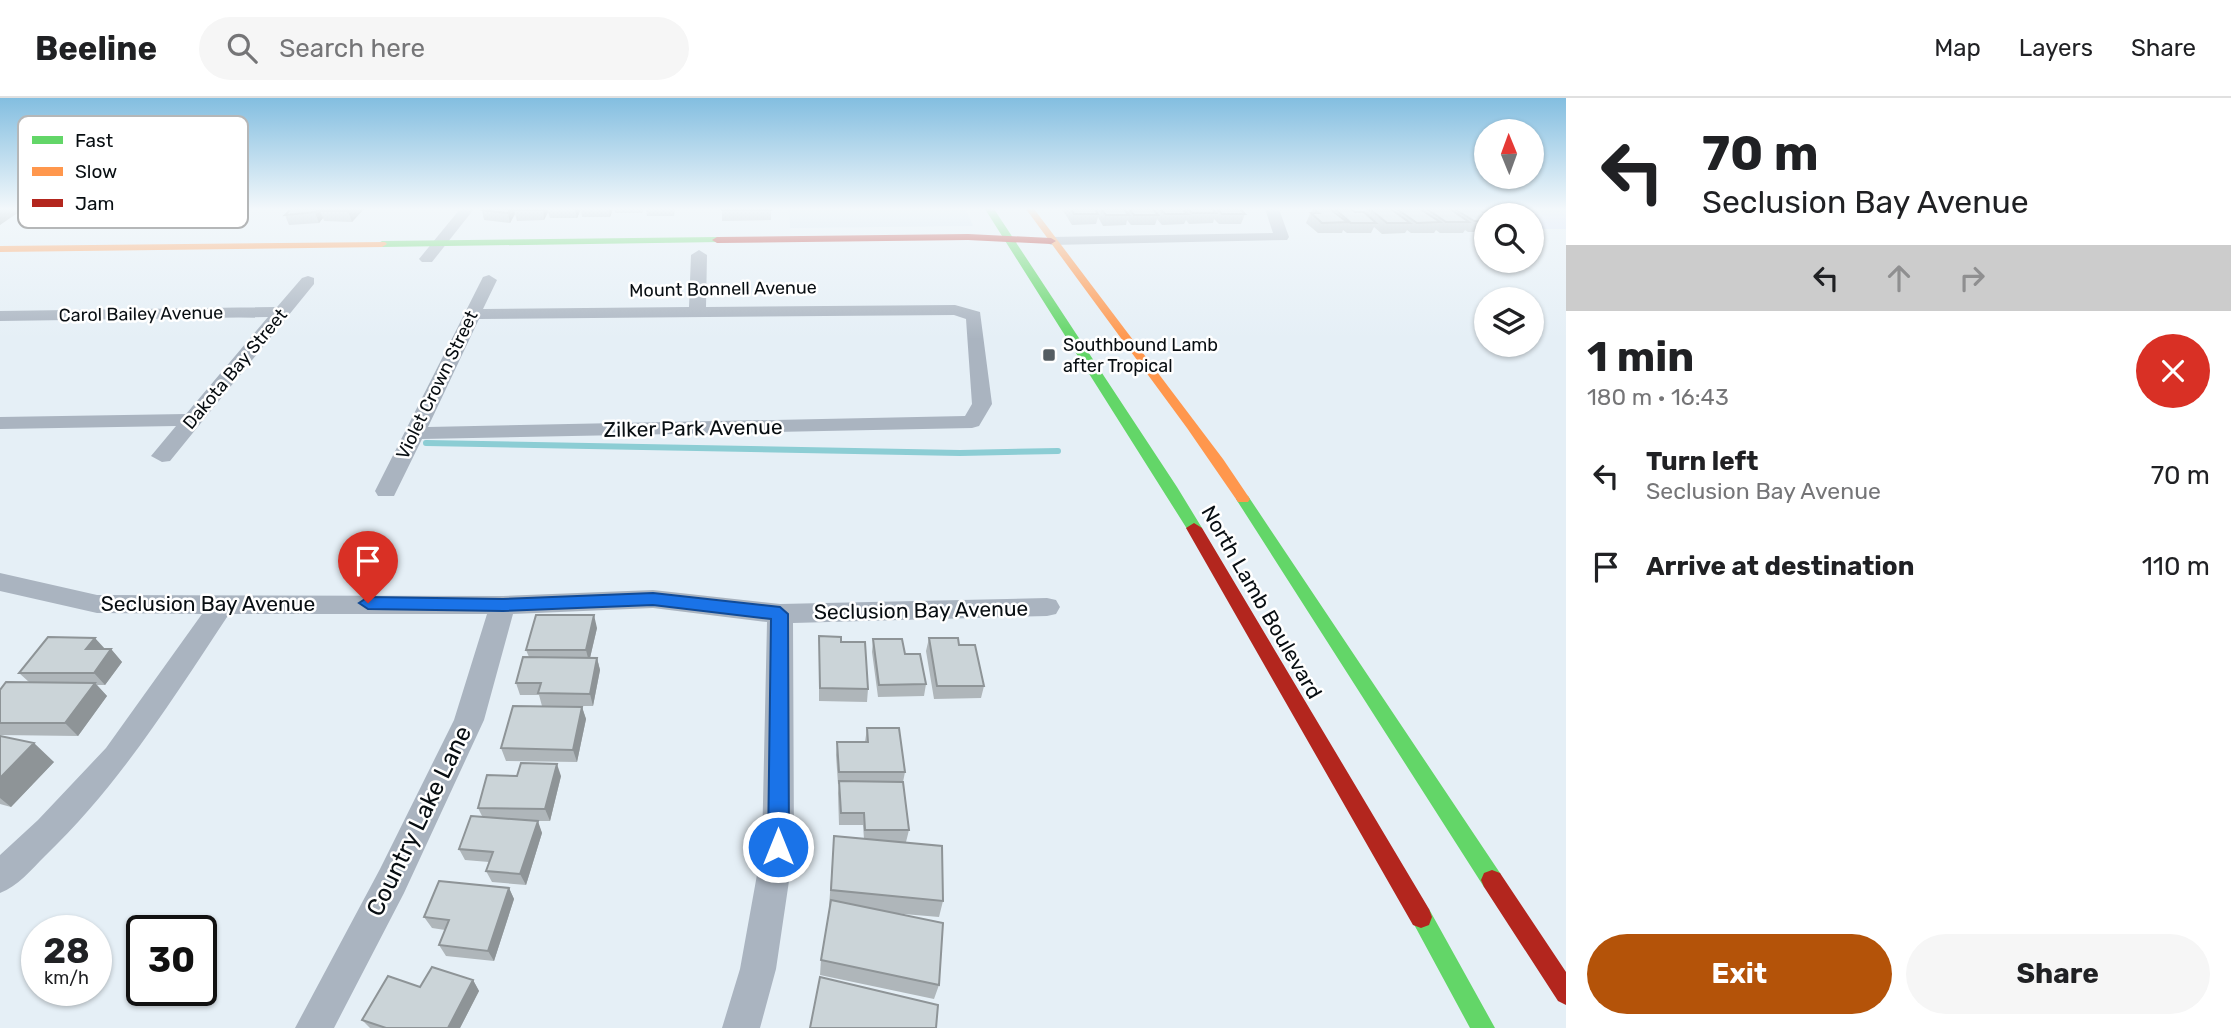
<!DOCTYPE html>
<meta charset="utf-8">
<style>
body{margin:0;font-family:Rubik,sans-serif;background:#f6f6f6;color:#202124;height:100vh;display:flex;flex-direction:column;font-size:26px;white-space:nowrap}
*{box-sizing:border-box;margin:0}
p{font-size:23px;color:#757577}
.icon{flex:none;width:38px;height:38px;fill:none;stroke:currentColor;stroke-width:2;stroke-linecap:round;stroke-linejoin:round}
.map{position:relative;flex:1;overflow:hidden}
.drawer{display:flex;flex-direction:column;background:#fff;width:665px}
.drawer>*{flex:none}
.hud{background:#fff;color:#202124;overflow:hidden}
.needle{width:46px;rotate:359deg}
.buttons{position:absolute;left:1474px;top:21px;display:grid;gap:14px}
.buttons a{display:grid;place-items:center;width:70px;height:70px;border-radius:50%;background:#fff;box-shadow:0 2px 5px #0004;font-size:35px}
.speed{position:absolute;left:21px;top:817px;display:flex;gap:14px;font-size:35px;font-weight:700;text-align:center}
.speed>*{display:grid;place-content:center;width:91px;height:91px;border-radius:50%;background:#fff;box-shadow:0 2px 5px #0004;line-height:1}
.speed small{font-size:18px;font-weight:400}
.speed .limit{border:4px solid #111;border-radius:10px;background:#fff;color:#111}
.pin{position:absolute;display:grid;place-items:center;width:60px;height:60px;color:#fff;margin:-72px -30px;border-radius:50% 50% 50% 0;rotate:-45deg;box-shadow:0 0 7px #0007}
.pin .icon{rotate:45deg}
.me{position:absolute;width:77px;margin:-38px;rotate:0deg;stroke-linejoin:round;filter:drop-shadow(0 0 5px #0008)}
.turn{display:flex;align-items:center;gap:24px;height:147px;padding:0 21px;font-size:32px}
.turn .icon{width:91px;height:91px;stroke-width:2.5}
.turn b{display:block;font-size:49px;line-height:60px}
.lanes{display:flex;align-items:center;height:66px;padding:0 21px;background:#0003;justify-content:center;gap:35px;direction:ltr}
.lanes .off{opacity:.35}
.round{display:grid;place-items:center;flex:none;width:74px;height:74px;border-radius:37px;background:#f6f6f6}
.head{display:flex;align-items:center;justify-content:space-between;height:119px;padding:0 21px}
h1{font-size:42px;font-weight:700;line-height:52px}
.cta{display:flex;gap:14px;margin-top:auto;padding:14px 21px}
.cta a{flex:1;height:80px;border-radius:42px;background:#b45309;color:#fff;font-size:28px;font-weight:700;line-height:80px;text-align:center}
.cta a+a{background:#f6f6f6;color:#202124}
ul{padding:0;list-style:none}
li{display:flex;align-items:center;gap:21px;height:91px;padding:0 21px}
li div{flex:1}
li b{display:block;font-size:26px}
li em{font-style:normal}
header{display:flex;align-items:center;gap:42px;box-sizing:border-box;height:98px;padding:0 35px;background:#fff;border-bottom:2px solid #e0e0e0}
header strong{font-size:33px}
nav{display:flex;gap:38px;margin-inline-start:auto;font-size:24px}
.search{width:490px;height:63px;background:#f6f6f6;display:flex;align-items:center;gap:18px;box-sizing:border-box;padding:0 24px;border-radius:38px;color:#757577;font-size:26px}
main{display:flex;flex:1;min-height:0}
.map>svg:first-child{display:block}
.built{fill:#d3e3f0}
.green{fill:#d2daf8}
.lines{fill:none;stroke-linecap:round;stroke-linejoin:round}
.stream{stroke:#8ccdd4;stroke-width:6}
.street{fill:#aab4c0;fill-rule:evenodd}
.fast{fill:#63d668;fill-rule:evenodd}
.slow{fill:#ff974d;fill-rule:evenodd}
.jam{fill:#b3261e;fill-rule:evenodd}
.wall{fill:#afb6ba}
.shaded-wall{fill:#8e9497}
.building{fill:#cbd4d8;stroke:#8e9497;stroke-width:2}
.route{fill:#1a73e8;stroke:#114b97;stroke-width:2}
.poi-dot{fill:#555d62;stroke:#fff;stroke-width:2.5}
.labels{text-anchor:middle;dominant-baseline:central;stroke-width:5;stroke-linejoin:round;paint-order:stroke}
.far-street-label{font-size:18px;fill:#080e12;stroke:#fff}
.far-poi-label{font-size:18px;fill:#080e12;stroke:#fff;text-anchor:start}
.street-label{font-size:21px;fill:#080e12;stroke:#fff}
.near-street-label{font-size:24px;fill:#080e12;stroke:#fff}
.key{fill:#fff;stroke:#b5b7b8;stroke-width:2}
.key-label{font-size:19px;fill:#080e12}
</style>
<header>
<strong>Beeline</strong>
<div class="search"><svg class="icon" aria-label="search" viewBox="0 0 24 24"><circle cx="10" cy="10" r="6"/><path d="M15 15l6 6"/></svg>Search here</div>
<nav><a>Map</a><a>Layers</a><a>Share</a></nav>
</header>
<main>
<div class="map">
<svg width="1566" height="930" viewBox="0 0 1566 930">
<rect width="100%" height="100%" fill="#e5eff6"/>
<path class="built" d="M789,111H966L973,128L790,130Z"/>
<path class="green" d="M1489,111H1566V131H1531V117H1499Z"/>
<g class="lines">
<path class="stream" d="M426,345L960,355L1058,353"/>
<path class="street" d="M208,111H223L212,121H202L200,118Z
M460,111H474L432,164H422L419,161Z
M1265,111H1279L1289,139L1287,142L1051,147L1044,143L1051,139L1273,135Z
M699,152L707,157L706,209L955,207L980,214L992,306L979,328L972,330L422,341L394,398H378L375,393L483,179L489,177L497,182L483,211L689,209L691,157ZM954,217L966,221L972,306L965,318L428,329L479,221Z
M308,178L314,180V186L170,363L162,364L151,358L176,328L0,331V319L186,316L268,219L0,223V213L277,209L302,180Z
M0,475L97,497L503,498L653,492L780,506L1047,500L1056,502L1060,509L1056,516L1047,518L793,525L794,749L776,871L760,930H722L740,871L762,749L767,524L653,510L513,516L484,622L404,795L334,930H295L380,771L454,622L487,516H229C172,602 120,686 45,758C31,772 18,788 0,795V757L38,722L106,650L202,516L97,515L0,493Z"/>
<path class="fast" d="M985,111H994L1177,389L1202,430L1199,434H1189Z
M717,139L720,140V144L382,149L377,146L382,143Z
M1243,396L1248,398L1500,775L1503,782L1500,789L1492,792L1484,789L1236,401Z
M1421,808L1429,811L1495,930H1470L1410,819L1413,811Z"/>
<path class="slow" d="M1026,111H1034L1223,361L1250,401L1248,404H1238L1187,330Z
M385,144L387,146L382,149L0,154V148Z"/>
<path class="jam" d="M968,136L1051,140L1056,143L1051,146L968,142L717,145L712,142L717,139Z
M1194,425L1202,430L1429,811L1432,819L1429,827L1421,830L1413,827L1186,430Z
M1492,772L1500,775L1566,874V907L1558,903L1484,789L1481,782L1484,775Z"/>
</g>
<path class="wall" d="M26,111H68L73,120L40,128L31,118Z
M291,111H364L352,124L324,123L323,120L319,125L289,127L285,117Z
M483,111H613L610,119H582L581,111L577,120H550L548,114L544,122L517,123L515,116L510,125L484,122L482,112Z
M615,111H644L642,115H615Z
M646,111H675L674,118H647Z
M722,111H771V122L722,123Z
M1062,111H1240L1245,116L1241,126H1219L1214,121L1213,125L1189,126L1186,122L1184,126L1162,127L1157,121L1155,127H1131L1127,122L1126,127L1103,128L1098,119L1096,126L1072,127Z
M1312,111H1330L1332,112L1333,111H1351L1355,114L1365,115L1367,111H1391L1393,112V111H1420L1422,112L1423,111H1508L1518,117H1486V134H1468L1465,132L1463,135H1440L1436,132L1434,135H1411L1407,132L1405,135L1382,136L1374,129L1371,135H1347L1343,132L1342,135H1318L1306,125Z
M597,530L590,560H597L600,572L593,608H542L539,597H520L516,585L529,559L526,552Z
M819,538L841,544L868,591L867,604L819,603Z
M929,540L959,547L984,588L981,600L934,601L926,553Z
M873,541L905,556L926,586L924,598L878,599L872,554Z
M105,551H111L122,564L105,587H97L107,598L78,638L0,637V592L29,584L19,575Z
M582,609L586,621L577,664L506,663L501,650Z
M867,630L905,674L903,684L909,732L906,744H897L943,803L939,819L892,815L939,887L934,901L820,877L821,862L830,809H829L834,738L864,741L863,727H839L838,695L839,686H838L836,657L837,644H865Z
M0,638L54,664L11,709L0,706Z
M517,678H561L550,723H537L542,735L526,787L492,784L486,773L489,764L465,762L459,751L482,718L478,710Z
M509,790L514,801L494,863L446,858L439,847L445,832L432,830L424,819Z
M473,882L479,893L460,930H370L362,922L420,889Z"/>
<path class="shaded-wall" d="M3,111H17L19,114L0,127V112Z
M62,111H68L73,120L40,128L33,118Z
M74,111H108L79,118Z
M319,111H332L320,113L323,120L319,125L315,114Z
M350,111H364L352,124L348,113Z
M510,111H518L514,112L515,116L510,125L508,115Z
M543,111H548V114L544,122Z
M575,111H581L577,120Z
M609,111H613L610,119Z
M594,517L597,530L589,564L586,552Z
M95,540L106,552L86,551Z
M111,551L122,564L105,587L94,575Z
M597,560L600,572L593,608L590,596Z
M95,585L107,598L78,638L65,625Z
M582,609L586,621L577,664L573,652Z
M34,645L54,664L11,709L0,700V680Z
M557,666L561,678L550,723L545,711Z
M538,723L542,735L526,787L520,776Z
M509,790L514,801L494,863L488,853Z
M473,882L479,893L460,930H448Z"/>
<path class="building" d="M291,111H319L315,114L285,117Z
M323,111H350L348,113H320Z
M483,111H510L508,115L482,112Z
M515,111H543L542,112H514Z
M722,111H771V112H722Z
M1071,111H1095L1098,116H1074Z
M1101,111H1124L1129,117H1106Z
M1129,111H1153L1158,117H1134Z
M1160,111H1182L1188,116H1165Z
M1188,111H1212L1216,115H1192Z
M1217,111H1240L1245,116H1222Z
M1314,111H1330L1347,124L1322,125L1311,115H1319Z
M1335,111H1351L1355,114H1364L1376,125H1351Z
M1370,111H1391L1410,125H1387Z
M1397,111H1420L1440,124L1417,125Z
M1427,111H1450L1469,124H1446Z
M1455,111H1478L1488,117H1486V123H1474Z
M1485,111H1508L1518,117H1495Z
M536,517H594L586,552H526Z
M819,538L841,539V544H865L868,591L820,590Z
M48,539L95,540L86,551H111L94,575H19Z
M929,540H958L959,547H975L984,588H937Z
M873,541H902L905,556H920L926,586L879,587Z
M523,559L597,560L590,596L538,595L541,585H516Z
M6,584L95,585L65,625H0V592Z
M513,608L582,609L573,652L501,650Z
M867,630H899L905,674H839L837,644H868Z
M0,638L34,645L0,680Z
M521,665L557,666L545,711L478,710L487,677L517,678Z
M839,683L903,684L909,732H865L864,715H841Z
M471,718L538,723L520,776L486,773L493,754L459,751Z
M834,738L942,748L943,803L831,792Z
M439,783L509,790L488,853L439,847L449,822L424,819Z
M831,802L943,825L939,887L821,862Z
M432,869L473,882L448,930H386L362,922L388,878L420,889Z
M820,879L938,907L936,930H810Z"/>
<linearGradient id="sky" x2="0" y2="1"><stop stop-color="#83bee0"/><stop offset="0.46" stop-color="#f3f8fb"/><stop offset="1" stop-color="#f3f8fb" stop-opacity="0"/></linearGradient>
<rect width="1566" height="241" fill="url(#sky)"/>
<path class="route" d="M653,495L780,509L788,516L789,749L786,756L778,759L771,756L768,749L771,521L653,507L503,513L368,511L359,505L368,499L503,501Z"/>
<rect class="poi-dot" x="1042" y="250" width="14" height="14" rx="3.5"/>
<g class="labels">
<g class="far-street-label">
<text transform="translate(723 191) rotate(-1)">Mount Bonnell Avenue</text>
<text transform="translate(141 216) rotate(-1)">Carol Bailey Avenue</text>
<text transform="translate(235 271) rotate(-50)">Dakota Bay Street</text>
<text transform="translate(437 287) rotate(-64)">Violet Crown Street</text>
</g>
<g class="far-poi-label">
<text x="1063" y="247">Southbound Lamb<tspan x="1063" dy="21">after Tropical</tspan></text>
</g>
<g class="street-label">
<text transform="translate(693 330) rotate(-1)">Zilker Park Avenue</text>
<text transform="translate(1262 504) rotate(60)">North Lamb Boulevard</text>
<text x="208" y="505">Seclusion Bay Avenue</text>
<text transform="translate(921 512) rotate(-1)">Seclusion Bay Avenue</text>
</g>
<g class="near-street-label">
<text transform="translate(419 723) rotate(-64)">Country Lake Lane</text>
</g>
</g>
<rect x="18" y="18" width="230" height="112" rx="10" class="key"/>
<rect x="32" y="38" width="31" height="8" fill="#63d668"/>
<rect x="32" y="69" width="31" height="9" fill="#ff974d"/>
<rect x="32" y="101" width="31" height="8" fill="#b3261e"/>
<g class="key-label">
<text x="75" y="49">Fast</text>
<text x="75" y="80">Slow</text>
<text x="75" y="112">Jam</text>
</g>
</svg>
<div class="buttons">
<a><svg class="needle" viewBox="-14 -14 28 28"><path d="M0-13l5 13h-10z" fill="#e53935"/><path d="M0 13l5-13h-10z" fill="#757577"/></svg></a>
<a><svg class="icon" aria-label="search" viewBox="0 0 24 24"><circle cx="10" cy="10" r="6"/><path d="M15 15l6 6"/></svg></a>
<a><svg class="icon" aria-label="layers" viewBox="0 0 24 24"><path d="M12 4l9 5-9 5-9-5zM3 14l9 5 9-5"/></svg></a>
</div>
<div class="speed"><div>28<small>km/h</small></div><div class="limit">30</div></div>
<div class="pin" style="left:368px;top:505px;background:#d93025"><svg class="icon" aria-label="arrive" viewBox="0 0 24 24"><path d="M6 21V4h12l-3 4 3 4H6"/></svg></div>
<svg class="me" style="left:778px;top:749px" viewBox="-20 -20 40 40"><circle r="17" fill="#1a73e8" stroke="#fff" stroke-width="3"/><path d="M0-11L8 9 0 5-8 9z" fill="#fff"/></svg>
</div>
<section class="drawer">
<div class="hud">
<div class="turn"><svg class="icon" aria-label="left" viewBox="0 0 24 24"><path d="M17 20v-9H6M10 6l-5 5 5 5"/></svg><div><b>70 m</b>Seclusion Bay Avenue</div></div>
<div class="lanes"><svg class="icon" aria-label="left" viewBox="0 0 24 24"><path d="M17 20v-9H6M10 6l-5 5 5 5"/></svg><svg class="icon off" aria-label="ahead" viewBox="0 0 24 24"><path d="M12 20V5M6 11l6-6 6 6"/></svg><svg class="icon off" aria-label="right" viewBox="0 0 24 24"><path d="M7 20v-9h11M14 6l5 5-5 5"/></svg></div>
</div>
<div class="head"><div><h1>1 min</h1><p>180 m · 16:43</p></div><a class="round" style="background:#d93025;color:#fff"><svg class="icon" aria-label="close" viewBox="0 0 24 24"><path d="M6 6l12 12M18 6L6 18"/></svg></a></div>
<ul>
<li><svg class="icon" aria-label="left" viewBox="0 0 24 24"><path d="M17 20v-9H6M10 6l-5 5 5 5"/></svg><div><b>Turn left</b><p>Seclusion Bay Avenue</p></div><em>70 m</em></li>
<li><svg class="icon" aria-label="arrive" viewBox="0 0 24 24"><path d="M6 21V4h12l-3 4 3 4H6"/></svg><div><b>Arrive at destination</b></div><em>110 m</em></li>
</ul>
<div class="cta"><a>Exit</a><a>Share</a></div>
</section>
</main>
